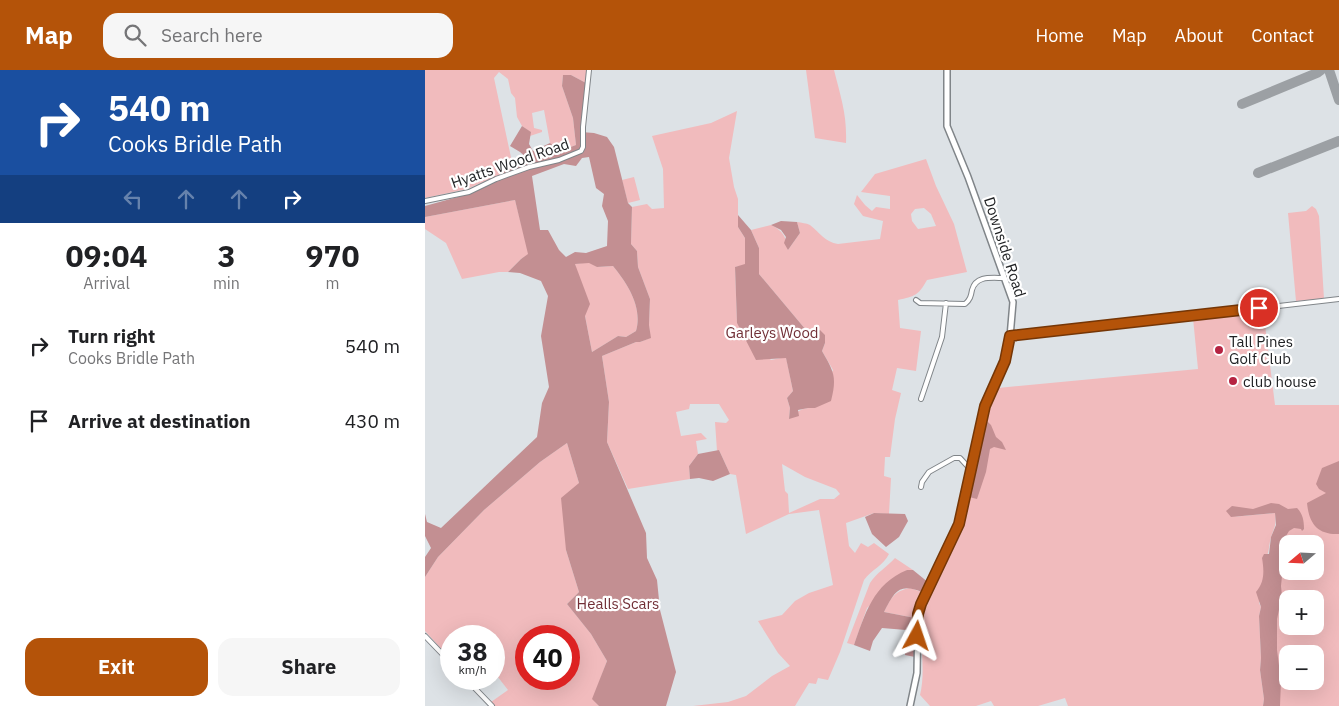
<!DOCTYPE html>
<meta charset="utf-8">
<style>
body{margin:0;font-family:"IBM Plex Sans",sans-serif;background:#f6f6f6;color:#202124;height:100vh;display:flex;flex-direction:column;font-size:19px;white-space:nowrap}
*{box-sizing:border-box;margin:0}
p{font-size:16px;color:#757577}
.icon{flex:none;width:28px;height:28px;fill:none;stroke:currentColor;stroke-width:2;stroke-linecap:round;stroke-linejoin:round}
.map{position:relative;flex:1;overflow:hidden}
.side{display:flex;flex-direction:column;background:#fff;width:425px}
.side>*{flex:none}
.banner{background:#1a4fa0;color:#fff;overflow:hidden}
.needle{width:32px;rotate:251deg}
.controls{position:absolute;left:854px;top:465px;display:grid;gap:10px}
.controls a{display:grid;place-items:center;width:45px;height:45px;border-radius:10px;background:#fff;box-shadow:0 5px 20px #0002;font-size:25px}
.speed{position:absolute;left:15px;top:555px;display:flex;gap:10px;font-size:25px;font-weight:700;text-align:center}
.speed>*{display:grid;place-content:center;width:65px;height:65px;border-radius:50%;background:#fff;box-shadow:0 5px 20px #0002;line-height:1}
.speed small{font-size:12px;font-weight:400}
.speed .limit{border:8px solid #d22;background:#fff;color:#111}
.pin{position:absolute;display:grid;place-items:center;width:42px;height:42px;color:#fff;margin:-21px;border:2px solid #fff;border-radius:50%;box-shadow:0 1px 5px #0007}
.me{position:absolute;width:55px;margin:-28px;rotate:5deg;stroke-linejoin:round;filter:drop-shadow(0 0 4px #0008)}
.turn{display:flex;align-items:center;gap:18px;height:105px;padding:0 25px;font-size:22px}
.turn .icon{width:65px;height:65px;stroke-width:2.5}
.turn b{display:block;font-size:35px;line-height:42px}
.lanes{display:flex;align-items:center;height:48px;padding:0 25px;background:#0003;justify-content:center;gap:25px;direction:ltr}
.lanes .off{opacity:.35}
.eta{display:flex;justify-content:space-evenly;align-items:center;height:85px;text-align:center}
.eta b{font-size:30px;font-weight:700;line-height:35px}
.primary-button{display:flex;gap:10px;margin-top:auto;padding:10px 25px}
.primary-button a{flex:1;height:58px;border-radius:15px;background:#b45309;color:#fff;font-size:20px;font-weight:700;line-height:58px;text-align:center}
.primary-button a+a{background:#f6f6f6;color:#202124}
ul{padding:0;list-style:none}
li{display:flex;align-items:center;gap:15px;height:75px;padding:0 25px}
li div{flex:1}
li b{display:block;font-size:19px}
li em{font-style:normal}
header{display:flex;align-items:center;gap:30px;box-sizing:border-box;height:70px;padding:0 25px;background:#b45309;color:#fff}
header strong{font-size:24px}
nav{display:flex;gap:28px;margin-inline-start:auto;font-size:18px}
.search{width:350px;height:45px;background:#f6f6f6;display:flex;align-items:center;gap:12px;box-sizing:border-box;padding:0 18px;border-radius:15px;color:#757577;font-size:19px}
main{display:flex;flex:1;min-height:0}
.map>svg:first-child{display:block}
.green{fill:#f1bbbd;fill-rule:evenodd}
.forest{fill:#c38f92;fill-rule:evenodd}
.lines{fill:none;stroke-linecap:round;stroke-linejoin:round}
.taxiway{stroke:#9ca0a4;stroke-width:10}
.minor-casing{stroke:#808589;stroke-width:6}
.tertiary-casing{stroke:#808589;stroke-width:8}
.minor{stroke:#fff;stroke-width:4}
.tertiary{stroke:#fff;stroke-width:5}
.route-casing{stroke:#753606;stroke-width:12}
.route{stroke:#b45309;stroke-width:9}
.poi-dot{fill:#b62442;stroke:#fff;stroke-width:2}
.labels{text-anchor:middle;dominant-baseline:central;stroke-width:4.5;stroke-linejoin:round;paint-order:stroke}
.street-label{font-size:15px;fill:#202224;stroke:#fff}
.park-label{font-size:15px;fill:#723037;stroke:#fff}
.poi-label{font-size:15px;fill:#202224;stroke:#fff;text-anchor:start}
</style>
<header>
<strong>Map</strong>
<div class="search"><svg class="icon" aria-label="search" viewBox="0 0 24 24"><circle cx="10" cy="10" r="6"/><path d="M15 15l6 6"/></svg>Search here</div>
<nav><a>Home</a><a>Map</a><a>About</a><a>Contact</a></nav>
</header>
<main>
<section class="side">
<div class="banner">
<div class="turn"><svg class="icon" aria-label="right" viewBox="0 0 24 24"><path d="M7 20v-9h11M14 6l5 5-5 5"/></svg><div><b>540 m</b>Cooks Bridle Path</div></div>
<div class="lanes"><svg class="icon off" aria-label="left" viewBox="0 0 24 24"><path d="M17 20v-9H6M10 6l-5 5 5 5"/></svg><svg class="icon off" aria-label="ahead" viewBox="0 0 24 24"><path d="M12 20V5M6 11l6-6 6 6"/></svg><svg class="icon off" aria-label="ahead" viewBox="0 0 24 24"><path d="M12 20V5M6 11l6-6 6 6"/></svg><svg class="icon" aria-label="right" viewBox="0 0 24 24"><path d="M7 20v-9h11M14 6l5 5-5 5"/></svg></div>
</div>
<div class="eta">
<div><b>09:04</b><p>Arrival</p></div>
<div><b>3</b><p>min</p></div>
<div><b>970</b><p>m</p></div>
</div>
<ul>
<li><svg class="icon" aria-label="right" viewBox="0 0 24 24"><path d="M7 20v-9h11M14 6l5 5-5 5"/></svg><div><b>Turn right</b><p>Cooks Bridle Path</p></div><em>540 m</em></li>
<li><svg class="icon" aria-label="arrive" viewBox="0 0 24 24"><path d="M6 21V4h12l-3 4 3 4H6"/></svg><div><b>Arrive at destination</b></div><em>430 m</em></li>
</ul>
<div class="primary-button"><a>Exit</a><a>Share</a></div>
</section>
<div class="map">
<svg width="914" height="636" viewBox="0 0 914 636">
<rect width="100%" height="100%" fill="#dde2e6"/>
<path class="green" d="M0,0H163L161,13L146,5H138L137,16L148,48L151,75L135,81L125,73L119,40L107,43L109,58L117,60V62L105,66V62L97,56L92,47L90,28L86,23L83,9L74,2L69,8L87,92L78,93L79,103L42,119L0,128Z
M381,0H409C416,28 422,44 421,73L390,68Z
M312,41L304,88L309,117L313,129V157L320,168V195L310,197L312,253L346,290L361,287L368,321L362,328L365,338L364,349C372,341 378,337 390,338L408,300L397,281L400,273L387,263L381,260L334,204V178L326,160L346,155C358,161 361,166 363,180L375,163L372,152C377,153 381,153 385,155C395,163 400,172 413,174L455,169L458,151L438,146L429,134L432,125L440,135L447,141L451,137L465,139V126L436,122L450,104L501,89L511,116L529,154L542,202L502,210C493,226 490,226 473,230L475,258L496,261L491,301L472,298L467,320L476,323L470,349L465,387H460L459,406L466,408L464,444L449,443L421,453L424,476L430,483L436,473L443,477L449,473L464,484C459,495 446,500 439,510L415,582L403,610L393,608L391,614L384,613L370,636H268L303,632L321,626L347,606L365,596L353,583L333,551L357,545L370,531L384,523L408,515L394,440L364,444L321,464L311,405L305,404L294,380L292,381L290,352L301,353L304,350L294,334H265L264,339L251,342L256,366L276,363L282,369L271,371L273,384L264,396L265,409L203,419L182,372L184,332L177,286L211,272H215L225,268L224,255L225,229L213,197L212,181L206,174L207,137L222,134L227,139L239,138L238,99L227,66L286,53ZM499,138L506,144L511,156L493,159L487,151L486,144L490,139ZM357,394L380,407L411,419L415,424L409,429H395L364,443L363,424L360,421Z
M209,107L215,130L203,133L197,110Z
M90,130L104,184L96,189L83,202H74L37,209L21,173L0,159V147Z
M887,136L891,139L894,146L899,229L871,231L863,143L881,141Z
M164,192L173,197L188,196C202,213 218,237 211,261L201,267L193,266L167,282L150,194Z
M838,239L850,335H914V636H852L849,507L856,439L807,447L850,443C851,457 850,455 846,467C843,479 845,482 838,495L840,498L834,533L836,537L834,546L836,588L835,600L839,629L838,636H643L640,628L613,636H569L566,631L551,636H505L495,625C502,597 492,567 499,539L540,447L560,349L573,318L773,299L768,248ZM862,474H890V501H862ZM862,529H890V556H862ZM862,584H890V611H862Z
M142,373L154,413L141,480L154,522L142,534L166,564L182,591L168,629L174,636H70L66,632L83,620L69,602V566H26V579L21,584L0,561V507L13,487L59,440L115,392ZM101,566H144V609H101Z
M470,488L488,500H482L442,538L429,575L422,573L445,513C451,503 462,497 470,488Z
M485,518L497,522L492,536L490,548L459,542C466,528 469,521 485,518Z"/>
<path class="forest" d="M138,5H146L161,13L156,62L169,63L182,67L189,77L203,133L207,137L206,174L212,181L213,197L225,229L224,255L226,268L215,272H211L177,286L184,332L182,372L221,463L222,488L232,510L235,540L251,602L241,636H174L167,629L182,591L166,564L142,534L154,522L141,480L136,428L154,413L142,373L115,392L59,440L13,487L0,507V487L6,478L0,466V444L2,452L16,458L112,367L117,333L124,317L116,266L123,226L116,211L95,203L83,202L96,189L103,184L90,130L0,147V136L47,123L79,103L78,93L103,89L95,82L85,76L97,56L106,62L104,74L108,81L125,73L135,81L151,75L148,48L137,16ZM164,87L171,118L179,124L177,136L183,151L182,176L161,183L150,182L141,187L134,180L123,160H115L107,106L139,94L151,96L157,88ZM164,193L172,197L188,196C202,213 218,237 211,261L201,267L193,266L167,282L160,246L165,234L150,194Z
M313,145L326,160L334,178V204L381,260L387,263L395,260L400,265V273L397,281C409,302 412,307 406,331L390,338H383L373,340L374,346L364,349L365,338L362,328L368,321L361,288L331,290L312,253L310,197L320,194V168L313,157Z
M356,151L372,152L375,163L363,180L359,173L361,167L356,160L346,155Z
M560,349L566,355L571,367L577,372L581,380L569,377L565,379L561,402L552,429L544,427Z
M294,380L305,404L288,411L274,408L265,409L264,396L273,384Z
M914,391V464C893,465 884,454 882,433L901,423L894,419L891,414L897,398Z
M846,433L854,434L863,439L872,438C878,444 879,451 879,459L877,461L876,459L869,458L864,461L861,466L856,516L857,526L852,549V580L856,611L855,636H838L839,629L835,600L836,588L834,546L836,537L831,522C840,512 839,500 837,488L839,484H844L846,467L851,455L850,443L806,447L801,441L807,436L828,439Z
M449,443L480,444L483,451L474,467L461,477L447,464L440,447Z
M482,500H488L504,513L497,522C474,513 470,521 459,542L490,548V587L480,585L481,560L457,558L448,571L445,581L429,575C440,544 448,514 482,500Z"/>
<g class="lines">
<path class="taxiway" d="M904,0L914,30
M817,34L892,3L896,0
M833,103L914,71"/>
<defs>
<path id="minor" d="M0,131L44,122L71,109L104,97L134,90L156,81L158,77V57L164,0
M491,230L495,233L540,234C545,230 546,226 547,220C551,205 567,208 579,208
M585,267L914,229
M496,329L517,267L521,233
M496,417L497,412L504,402L529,388H535L546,400
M0,566L26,593
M41,609L67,636"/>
<path id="tertiary" d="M485,636L492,603L493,544L534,454L560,336L580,291L585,267L588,232L543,107L522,56V0"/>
</defs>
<use href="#minor" class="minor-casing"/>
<use href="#tertiary" class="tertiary-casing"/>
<use href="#minor" class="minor"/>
<use href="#tertiary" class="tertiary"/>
</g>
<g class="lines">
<defs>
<path id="route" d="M492,566L493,544L496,534L534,454L560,336L580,291L585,266L834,238"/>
</defs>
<use href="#route" class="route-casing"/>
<use href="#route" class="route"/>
</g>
<g class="poi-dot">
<circle cx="794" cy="280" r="5"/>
<circle cx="808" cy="311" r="5"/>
</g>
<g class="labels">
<g class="street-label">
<text transform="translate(85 93) rotate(-19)">Hyatts Wood Road</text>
<text transform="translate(580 177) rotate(72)">Downside Road</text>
</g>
<g class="park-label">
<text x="347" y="262">Garleys Wood</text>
<text x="193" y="533">Healls Scars</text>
</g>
<g class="poi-label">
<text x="804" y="271">Tall Pines<tspan x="804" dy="17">Golf Club</tspan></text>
<text x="818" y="311">club house</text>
</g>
</g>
</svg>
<div class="controls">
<a><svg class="needle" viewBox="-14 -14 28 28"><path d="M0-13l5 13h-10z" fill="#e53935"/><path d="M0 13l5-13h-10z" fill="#757577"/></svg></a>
<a>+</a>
<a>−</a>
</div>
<div class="speed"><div>38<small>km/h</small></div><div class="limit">40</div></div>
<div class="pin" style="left:834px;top:238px;background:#d93025"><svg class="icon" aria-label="arrive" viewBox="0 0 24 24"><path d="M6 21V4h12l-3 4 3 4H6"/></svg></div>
<svg class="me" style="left:492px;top:566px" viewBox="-20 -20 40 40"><path d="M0-17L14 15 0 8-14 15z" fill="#b45309" stroke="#fff" stroke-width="4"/></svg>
</div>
</main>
